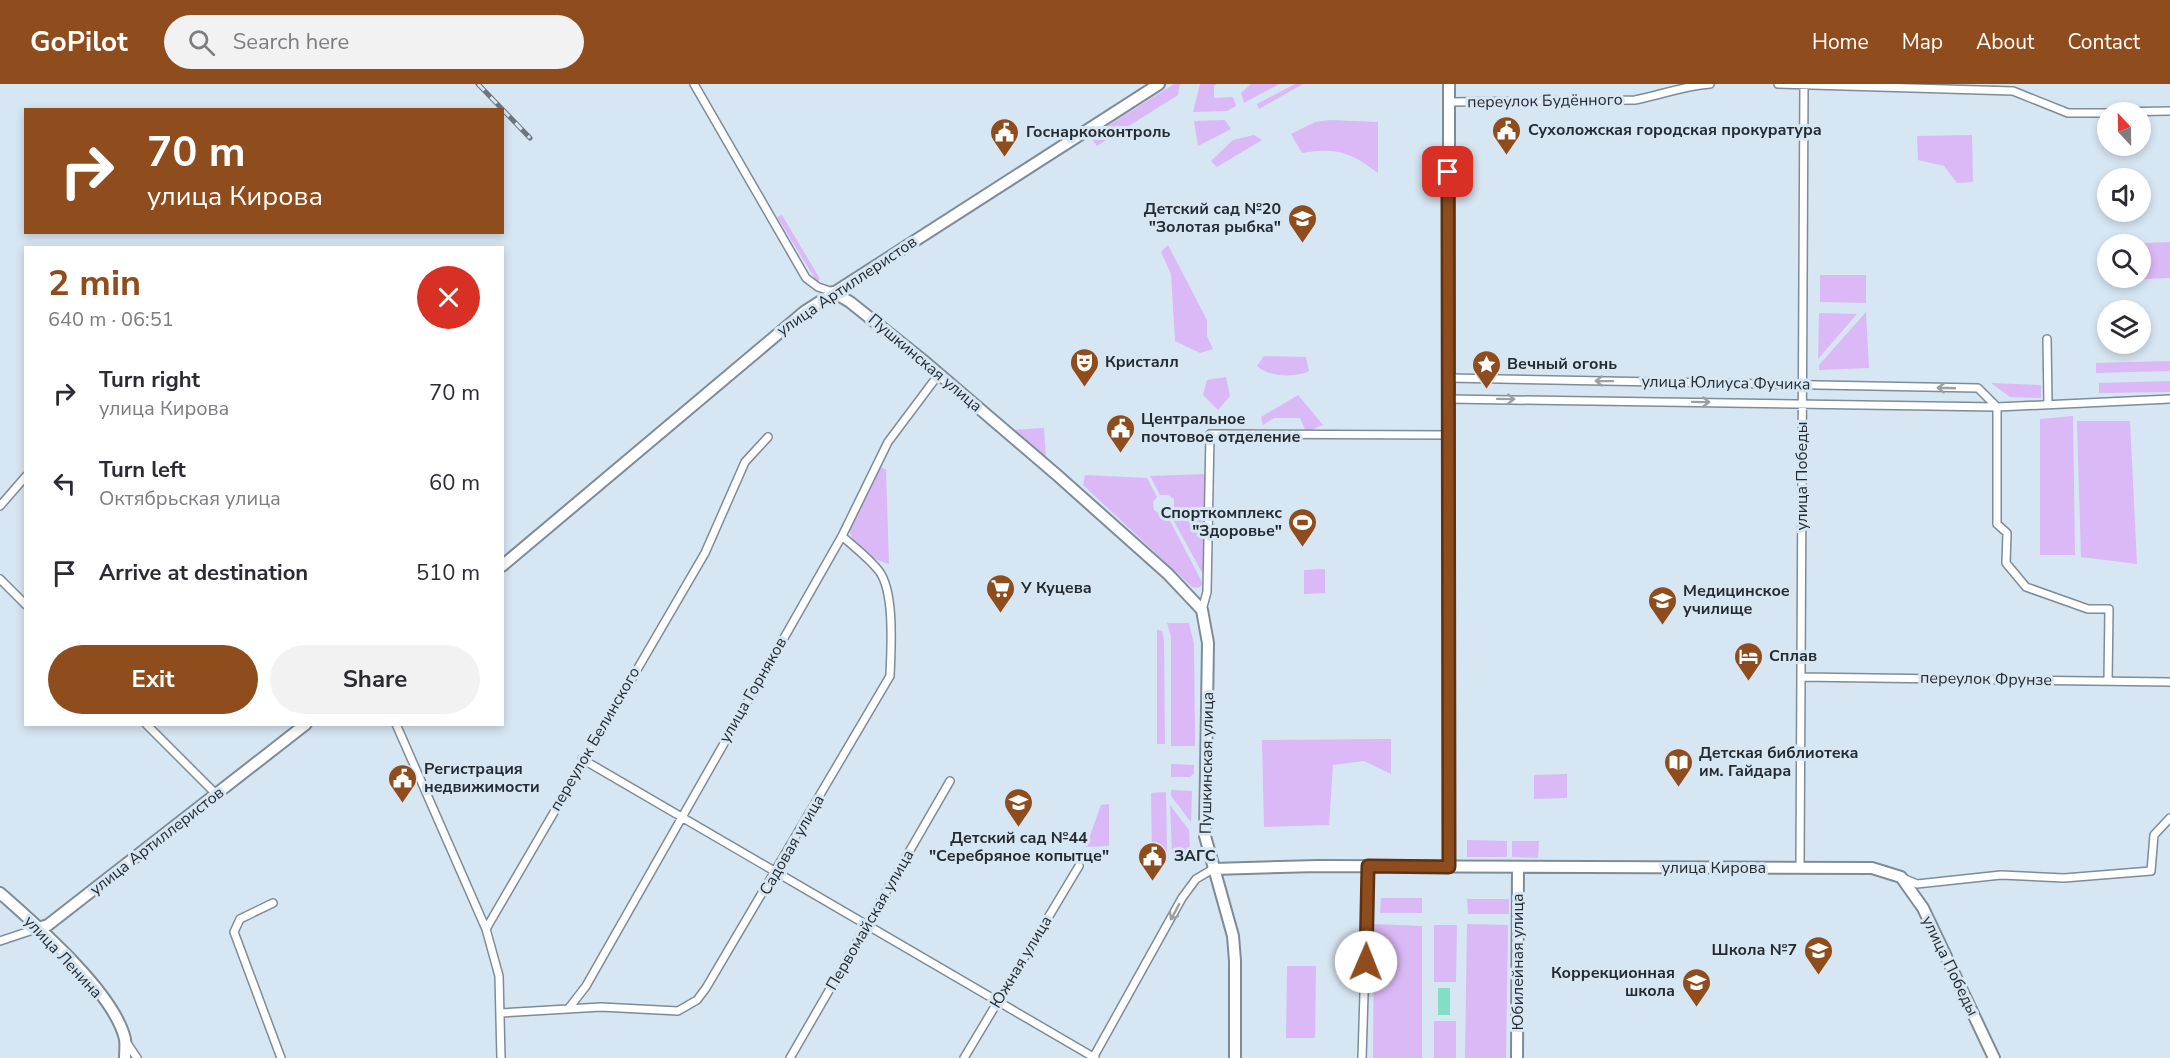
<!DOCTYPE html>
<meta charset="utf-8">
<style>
body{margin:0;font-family:"Nunito Sans",sans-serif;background:#f2f2f3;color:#2b2b33;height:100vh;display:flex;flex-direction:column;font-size:22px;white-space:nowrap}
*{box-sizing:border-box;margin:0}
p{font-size:20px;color:#7c7c81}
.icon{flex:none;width:33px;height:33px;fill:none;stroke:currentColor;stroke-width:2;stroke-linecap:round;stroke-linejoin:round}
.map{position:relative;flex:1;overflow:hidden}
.drawer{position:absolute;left:24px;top:162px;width:480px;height:480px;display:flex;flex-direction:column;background:#fff;border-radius:0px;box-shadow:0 3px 9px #0003}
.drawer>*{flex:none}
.guide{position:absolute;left:24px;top:24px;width:480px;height:126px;border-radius:0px;box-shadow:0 3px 9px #0003;background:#8f4c1c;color:#fff;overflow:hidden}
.needle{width:39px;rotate:338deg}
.fabs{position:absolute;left:2097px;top:18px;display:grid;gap:12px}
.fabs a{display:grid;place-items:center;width:54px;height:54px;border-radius:50%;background:#fff;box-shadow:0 3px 9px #0003;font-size:30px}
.pin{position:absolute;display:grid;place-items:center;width:51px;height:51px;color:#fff;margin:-26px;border-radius:12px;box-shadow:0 3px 9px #0006}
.me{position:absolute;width:66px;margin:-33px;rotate:1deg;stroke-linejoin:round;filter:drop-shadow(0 0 4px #0008)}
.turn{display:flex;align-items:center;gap:21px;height:126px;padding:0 24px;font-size:27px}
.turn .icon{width:78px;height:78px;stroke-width:2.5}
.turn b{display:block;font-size:42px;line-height:51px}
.round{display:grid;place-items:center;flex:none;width:63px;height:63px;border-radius:32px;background:#f2f2f3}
.headline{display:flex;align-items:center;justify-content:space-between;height:102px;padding:0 24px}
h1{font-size:36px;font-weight:700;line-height:45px;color:#8f4c1c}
.cta{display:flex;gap:12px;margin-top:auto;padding:12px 24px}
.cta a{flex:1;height:69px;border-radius:36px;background:#8f4c1c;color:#fff;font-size:24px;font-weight:700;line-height:69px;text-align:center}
.cta a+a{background:#f2f2f3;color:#2b2b33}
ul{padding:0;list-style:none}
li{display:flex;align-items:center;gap:18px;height:90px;padding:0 24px}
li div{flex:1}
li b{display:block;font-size:22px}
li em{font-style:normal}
header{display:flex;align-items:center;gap:36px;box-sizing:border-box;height:84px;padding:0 30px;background:#8f4c1c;color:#fff}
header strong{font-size:28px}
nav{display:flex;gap:33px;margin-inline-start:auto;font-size:21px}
.search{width:420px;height:54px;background:#f2f2f3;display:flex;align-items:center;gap:15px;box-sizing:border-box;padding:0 21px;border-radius:33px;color:#7c7c81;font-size:22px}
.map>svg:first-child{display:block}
.green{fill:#dbb8f6}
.water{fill:#82dfc6}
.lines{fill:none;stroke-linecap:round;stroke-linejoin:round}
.street-casing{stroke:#7e8c97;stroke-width:10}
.secondary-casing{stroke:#7e8c97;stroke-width:14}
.street{stroke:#fff;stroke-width:7}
.secondary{stroke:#fff;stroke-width:10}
.rail-casing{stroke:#6d767e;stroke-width:5}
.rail{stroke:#d7e6f3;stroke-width:3;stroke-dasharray:9;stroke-linecap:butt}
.oneway{stroke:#9da0a2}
.route-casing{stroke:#5d3112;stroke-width:15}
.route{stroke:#8f4c1c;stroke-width:10}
.labels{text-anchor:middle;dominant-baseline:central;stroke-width:6;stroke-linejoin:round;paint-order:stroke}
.street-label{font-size:16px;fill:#252b30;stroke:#d7e6f3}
.poi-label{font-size:16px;font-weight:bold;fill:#252b30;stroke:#d7e6f3;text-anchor:start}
</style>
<header>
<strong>GoPilot</strong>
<div class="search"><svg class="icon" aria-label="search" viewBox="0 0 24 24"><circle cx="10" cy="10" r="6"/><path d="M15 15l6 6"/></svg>Search here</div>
<nav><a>Home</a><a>Map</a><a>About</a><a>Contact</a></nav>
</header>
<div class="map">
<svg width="2170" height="974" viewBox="0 0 2170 974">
<rect width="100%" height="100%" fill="#d7e6f3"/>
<path class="green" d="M1174,0H1180L1178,11L1097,62L1090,53Z
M1200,0H1217L1214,2V14L1233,13L1236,22L1227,27L1193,28Z
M1251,0H1279L1244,19L1241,9Z
M1295,0H1303L1259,25L1257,20Z
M1225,36L1231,45L1198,62L1194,37Z
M1330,36L1378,38V89C1351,68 1336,63 1302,69L1291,50L1315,38Z
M1254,51L1262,56L1217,83L1211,77L1233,56Z
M1972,51L1973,98L1957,99L1944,82L1918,76L1917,52Z
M782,131L820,195L817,198L777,133Z
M2170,158V194L2119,196L2118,194H2140V160H2119Z
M1168,161L1207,236V252L1213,265L1200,269L1175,257L1171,190L1161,168Z
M1820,191H1866V219L1820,218Z
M1866,228L1869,284L1819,286V281Z
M1819,229L1857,230L1818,275Z
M1264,272L1306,273L1309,287C1296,294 1269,293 1257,282Z
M2170,277V287L2096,289V279Z
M1226,293L1230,312L1218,326L1203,311L1207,296Z
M2170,297V308L2099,309V299Z
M1991,299L2041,301V314L2010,313Z
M1298,311L1323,341L1306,348L1300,334H1274L1263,341L1261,333Z
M2073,332L2075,471H2040V335Z
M2077,337H2130L2137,480L2081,473Z
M1044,344L1046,374L1011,346Z
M879,382L886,386L889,480C871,475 851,463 849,443Z
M1207,390L1205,494L1170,430L1174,423V415L1168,411H1160L1150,392Z
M1085,391L1147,394L1157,413L1153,418L1154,426L1160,430L1167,431L1203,500L1198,504L1192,503L1083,401Z
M1325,485V509L1304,510V486Z
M1167,539H1189L1194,560L1195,662H1171V553Z
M1157,546L1162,547L1164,556L1165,660H1157Z
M1391,655V690L1364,677L1333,681L1329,741L1264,743L1262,656Z
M1171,680L1194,681V689L1190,693H1171Z
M1567,690V714L1534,715V691Z
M1171,706L1192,707L1191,738L1171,712Z
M1166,708L1167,768H1152L1151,709Z
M1109,720V762L1086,763L1101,721Z
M1170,721L1189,746L1190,768H1172Z
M1467,756L1507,757V773H1467Z
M1512,757H1539L1538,774L1512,773Z
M1381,814H1422V829H1380Z
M1467,815H1509V830H1468Z
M1374,840L1422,842V974H1373Z
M1467,840L1508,841L1506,974H1465Z
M1434,841H1457L1456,898H1434Z
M1287,882H1316L1315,954H1286Z
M1434,937H1456V974H1434Z"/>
<path class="water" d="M1438,904H1450V931H1438Z"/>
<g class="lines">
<defs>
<path id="street" d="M694,0L806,194L818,203L833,208
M1778,0L2013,7L2068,29H2108
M1449,18L1635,16C1662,11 1682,2 1710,0
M2112,28L2170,27
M2047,255L2048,320
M1448,294L1978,304L1997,323
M1448,315L1997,323L2170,315
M1997,323V440L2007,449L2006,479L2026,503L2088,525H2109L2108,597
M0,422L26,392
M0,495L26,521
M1202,526L1207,508L1210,350L1448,351
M1801,593L2170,598
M146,640L217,711
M396,640L486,845L499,892L501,974
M582,675L1095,974
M1800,784L1804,0
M1903,794L1917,800L2001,791L2064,794L2151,787L2154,751L2170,734
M273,819L240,835L234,848L281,974
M486,845L705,469L745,378L768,353
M0,857L39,844
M569,924L586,902L842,452L888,358L939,290
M501,929L601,923L678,927L697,916L706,904L890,592C891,565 895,508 879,487C869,474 854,463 842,452
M127,959L137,974
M790,974L950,697
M964,974L1079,782
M1093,974L1182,814L1196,795L1213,785
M1362,974L1368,782"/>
<path id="secondary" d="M1449,0V783
M833,208L850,218L925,278L1057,391L1168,490L1202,526L1208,559L1205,752L1233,852L1235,877V974
M502,482L804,228L1159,0
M1213,785L1318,782L1872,784L1901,793L1923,824L1994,974
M0,809C36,841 114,908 125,955C126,961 125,968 125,974
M39,844L48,841L306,640
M1517,974L1518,783"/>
</defs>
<use href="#street" class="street-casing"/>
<use href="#secondary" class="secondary-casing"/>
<use href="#street" class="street"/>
<use href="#secondary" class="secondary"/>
<defs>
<path id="rail" d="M478,0L530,54"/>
</defs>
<use href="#rail" class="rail-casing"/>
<use href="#rail" class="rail"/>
</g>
<defs><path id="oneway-shaft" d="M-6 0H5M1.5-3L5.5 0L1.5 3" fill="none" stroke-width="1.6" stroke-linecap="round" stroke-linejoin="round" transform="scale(1.5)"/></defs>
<g class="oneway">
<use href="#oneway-shaft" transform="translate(1604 297) rotate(-179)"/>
<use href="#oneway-shaft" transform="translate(1946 304) rotate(-178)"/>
<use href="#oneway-shaft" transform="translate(1506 315) rotate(1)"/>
<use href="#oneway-shaft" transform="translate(1701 318) rotate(1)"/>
<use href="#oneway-shaft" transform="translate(1175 828) rotate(118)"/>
</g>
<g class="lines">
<defs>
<path id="route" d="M1366,878L1368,782L1449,783L1448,88"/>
</defs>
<use href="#route" class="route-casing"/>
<use href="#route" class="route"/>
</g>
<defs>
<symbol id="civic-pin" viewBox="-11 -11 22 30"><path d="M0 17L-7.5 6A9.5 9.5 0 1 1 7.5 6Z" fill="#8f4c1c" stroke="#d7e6f3"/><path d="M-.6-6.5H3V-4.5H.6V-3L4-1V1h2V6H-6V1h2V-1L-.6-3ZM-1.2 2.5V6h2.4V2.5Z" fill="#fff"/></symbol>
<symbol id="school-pin" viewBox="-11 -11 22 30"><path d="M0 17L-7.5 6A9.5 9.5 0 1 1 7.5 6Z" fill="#8f4c1c" stroke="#d7e6f3"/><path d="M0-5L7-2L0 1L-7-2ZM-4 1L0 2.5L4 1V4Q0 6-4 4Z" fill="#fff"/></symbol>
<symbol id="theatre-pin" viewBox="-11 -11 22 30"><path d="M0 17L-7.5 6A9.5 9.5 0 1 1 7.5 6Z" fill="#8f4c1c" stroke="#d7e6f3"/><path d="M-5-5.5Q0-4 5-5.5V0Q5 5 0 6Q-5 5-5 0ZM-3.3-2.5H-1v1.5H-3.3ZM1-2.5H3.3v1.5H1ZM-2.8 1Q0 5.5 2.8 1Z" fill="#fff"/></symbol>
<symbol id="sight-pin" viewBox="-11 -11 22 30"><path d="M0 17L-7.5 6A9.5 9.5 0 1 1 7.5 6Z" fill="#8f4c1c" stroke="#d7e6f3"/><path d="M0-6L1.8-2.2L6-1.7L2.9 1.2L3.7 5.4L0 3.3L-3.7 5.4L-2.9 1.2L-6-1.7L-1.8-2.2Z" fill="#fff"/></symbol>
<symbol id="stadium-pin" viewBox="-11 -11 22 30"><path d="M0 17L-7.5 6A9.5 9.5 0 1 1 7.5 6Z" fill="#8f4c1c" stroke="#d7e6f3"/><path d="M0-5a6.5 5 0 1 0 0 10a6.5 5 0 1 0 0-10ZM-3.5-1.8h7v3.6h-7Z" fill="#fff"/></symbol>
<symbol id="supermarket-pin" viewBox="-11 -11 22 30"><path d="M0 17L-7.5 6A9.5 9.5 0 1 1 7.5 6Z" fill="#8f4c1c" stroke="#d7e6f3"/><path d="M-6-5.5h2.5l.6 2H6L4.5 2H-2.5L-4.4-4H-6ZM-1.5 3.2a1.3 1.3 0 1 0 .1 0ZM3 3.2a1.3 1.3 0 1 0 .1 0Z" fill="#fff"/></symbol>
<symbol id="university-pin" viewBox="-11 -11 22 30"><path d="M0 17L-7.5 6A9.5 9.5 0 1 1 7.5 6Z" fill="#8f4c1c" stroke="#d7e6f3"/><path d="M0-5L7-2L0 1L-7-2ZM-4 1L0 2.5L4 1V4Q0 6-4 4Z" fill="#fff"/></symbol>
<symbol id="hotel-pin" viewBox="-11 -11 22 30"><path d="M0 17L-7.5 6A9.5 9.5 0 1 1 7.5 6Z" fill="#8f4c1c" stroke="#d7e6f3"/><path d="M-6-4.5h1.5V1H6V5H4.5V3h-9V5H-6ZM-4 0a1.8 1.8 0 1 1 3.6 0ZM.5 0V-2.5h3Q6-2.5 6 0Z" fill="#fff"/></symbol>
<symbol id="library-pin" viewBox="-11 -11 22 30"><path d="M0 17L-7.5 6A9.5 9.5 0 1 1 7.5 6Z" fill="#8f4c1c" stroke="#d7e6f3"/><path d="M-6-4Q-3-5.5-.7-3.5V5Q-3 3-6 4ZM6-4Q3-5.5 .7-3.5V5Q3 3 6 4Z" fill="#fff"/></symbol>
</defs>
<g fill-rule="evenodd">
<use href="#civic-pin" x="1490" y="30" width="33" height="45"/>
<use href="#civic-pin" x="988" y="32" width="33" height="45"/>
<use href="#school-pin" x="1286" y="118" width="33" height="45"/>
<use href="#theatre-pin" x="1068" y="262" width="33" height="45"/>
<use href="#sight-pin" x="1470" y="264" width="33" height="45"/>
<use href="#civic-pin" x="1104" y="328" width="33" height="45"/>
<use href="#stadium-pin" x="1286" y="422" width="33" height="45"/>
<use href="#supermarket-pin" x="984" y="488" width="33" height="45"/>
<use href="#university-pin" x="1646" y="500" width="33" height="45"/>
<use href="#hotel-pin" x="1732" y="556" width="33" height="45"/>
<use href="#library-pin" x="1662" y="662" width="33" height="45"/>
<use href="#civic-pin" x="386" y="678" width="33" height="45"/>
<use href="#school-pin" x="1002" y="702" width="33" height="45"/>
<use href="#civic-pin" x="1136" y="756" width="33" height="45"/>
<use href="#school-pin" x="1802" y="850" width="33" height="45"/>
<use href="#school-pin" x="1680" y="882" width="33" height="45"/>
</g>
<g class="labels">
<g class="street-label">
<text transform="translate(1545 17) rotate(-1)">переулок Будённого</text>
<text transform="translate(847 202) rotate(-34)">улица Артиллеристов</text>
<text transform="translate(925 279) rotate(40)">Пушкинская улица</text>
<text transform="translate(1726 299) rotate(1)">улица Юлиуса Фучика</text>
<text transform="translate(1802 392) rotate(-90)">улица Победы</text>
<text transform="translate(1986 595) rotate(1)">переулок Фрунзе</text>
<text transform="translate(753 606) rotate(-60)">улица Горняков</text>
<text transform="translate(595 655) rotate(-60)">переулок Белинского</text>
<text transform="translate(1207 679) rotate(-89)">Пушкинская улица</text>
<text transform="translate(157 757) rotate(-38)">улица Артиллеристов</text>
<text transform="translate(792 761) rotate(-60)">Садовая улица</text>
<text x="1714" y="784">улица Кирова</text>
<text transform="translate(870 836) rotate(-60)">Первомайская улица</text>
<text transform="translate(63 873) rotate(47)">улица Ленина</text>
<text transform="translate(1021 878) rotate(-59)">Южная улица</text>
<text transform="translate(1518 878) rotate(-90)">Юбилейная улица</text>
<text transform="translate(1950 882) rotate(64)">улица Победы</text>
</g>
<g class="poi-label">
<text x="1528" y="46">Сухоложская городская прокуратура</text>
<text x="1026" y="48">Госнаркоконтроль</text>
<text x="1281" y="125" text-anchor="end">Детский сад №20<tspan x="1281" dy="18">"Золотая рыбка"</tspan></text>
<text x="1105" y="278">Кристалл</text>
<text x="1507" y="280">Вечный огонь</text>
<text x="1141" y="335">Центральное<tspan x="1141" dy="18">почтовое отделение</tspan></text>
<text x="1282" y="429" text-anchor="end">Спорткомплекс<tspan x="1282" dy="18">"Здоровье"</tspan></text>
<text x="1021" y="504">У Куцева</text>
<text x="1683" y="507">Медицинское<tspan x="1683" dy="18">училище</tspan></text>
<text x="1769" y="572">Сплав</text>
<text x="1699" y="669">Детская библиотека<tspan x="1699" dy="18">им. Гайдара</tspan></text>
<text x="424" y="685">Регистрация<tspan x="424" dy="18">недвижимости</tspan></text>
<text x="1019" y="754" text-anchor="middle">Детский сад №44<tspan x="1019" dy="18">"Серебряное копытце"</tspan></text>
<text x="1174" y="772">ЗАГС</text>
<text x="1797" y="866" text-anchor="end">Школа №7</text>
<text x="1675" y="889" text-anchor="end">Коррекционная<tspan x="1675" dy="18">школа</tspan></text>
</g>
</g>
</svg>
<div class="fabs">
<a><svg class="needle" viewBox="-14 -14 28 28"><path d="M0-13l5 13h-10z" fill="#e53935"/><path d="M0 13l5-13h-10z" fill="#7c7c81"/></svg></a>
<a><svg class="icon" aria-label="sound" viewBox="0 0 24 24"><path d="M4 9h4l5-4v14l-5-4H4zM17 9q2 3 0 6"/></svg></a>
<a><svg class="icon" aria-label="search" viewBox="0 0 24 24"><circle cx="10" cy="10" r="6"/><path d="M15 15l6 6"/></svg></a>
<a><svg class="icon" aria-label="layers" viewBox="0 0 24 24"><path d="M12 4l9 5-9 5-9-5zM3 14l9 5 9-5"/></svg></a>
</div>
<div class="pin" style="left:1448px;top:88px;background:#d93025"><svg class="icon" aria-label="arrive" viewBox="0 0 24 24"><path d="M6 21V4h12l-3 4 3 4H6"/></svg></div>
<svg class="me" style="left:1366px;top:878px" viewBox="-20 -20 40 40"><circle r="19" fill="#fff"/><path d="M0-13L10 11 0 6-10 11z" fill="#8f4c1c"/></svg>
<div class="guide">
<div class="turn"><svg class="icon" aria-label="right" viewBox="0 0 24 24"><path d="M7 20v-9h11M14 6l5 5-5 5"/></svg><div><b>70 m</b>улица Кирова</div></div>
</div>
<section class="drawer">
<div class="headline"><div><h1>2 min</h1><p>640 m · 06:51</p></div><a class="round" style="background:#d93025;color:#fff"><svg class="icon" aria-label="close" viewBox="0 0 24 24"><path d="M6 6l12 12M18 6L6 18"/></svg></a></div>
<ul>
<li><svg class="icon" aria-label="right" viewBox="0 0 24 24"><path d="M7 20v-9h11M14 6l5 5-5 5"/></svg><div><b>Turn right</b><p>улица Кирова</p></div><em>70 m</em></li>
<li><svg class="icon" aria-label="left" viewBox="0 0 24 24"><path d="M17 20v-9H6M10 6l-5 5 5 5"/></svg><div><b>Turn left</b><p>Октябрьская улица</p></div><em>60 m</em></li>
<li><svg class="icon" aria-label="arrive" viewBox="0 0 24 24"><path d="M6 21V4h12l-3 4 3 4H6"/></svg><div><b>Arrive at destination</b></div><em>510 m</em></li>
</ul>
<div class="cta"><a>Exit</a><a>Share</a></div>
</section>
</div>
